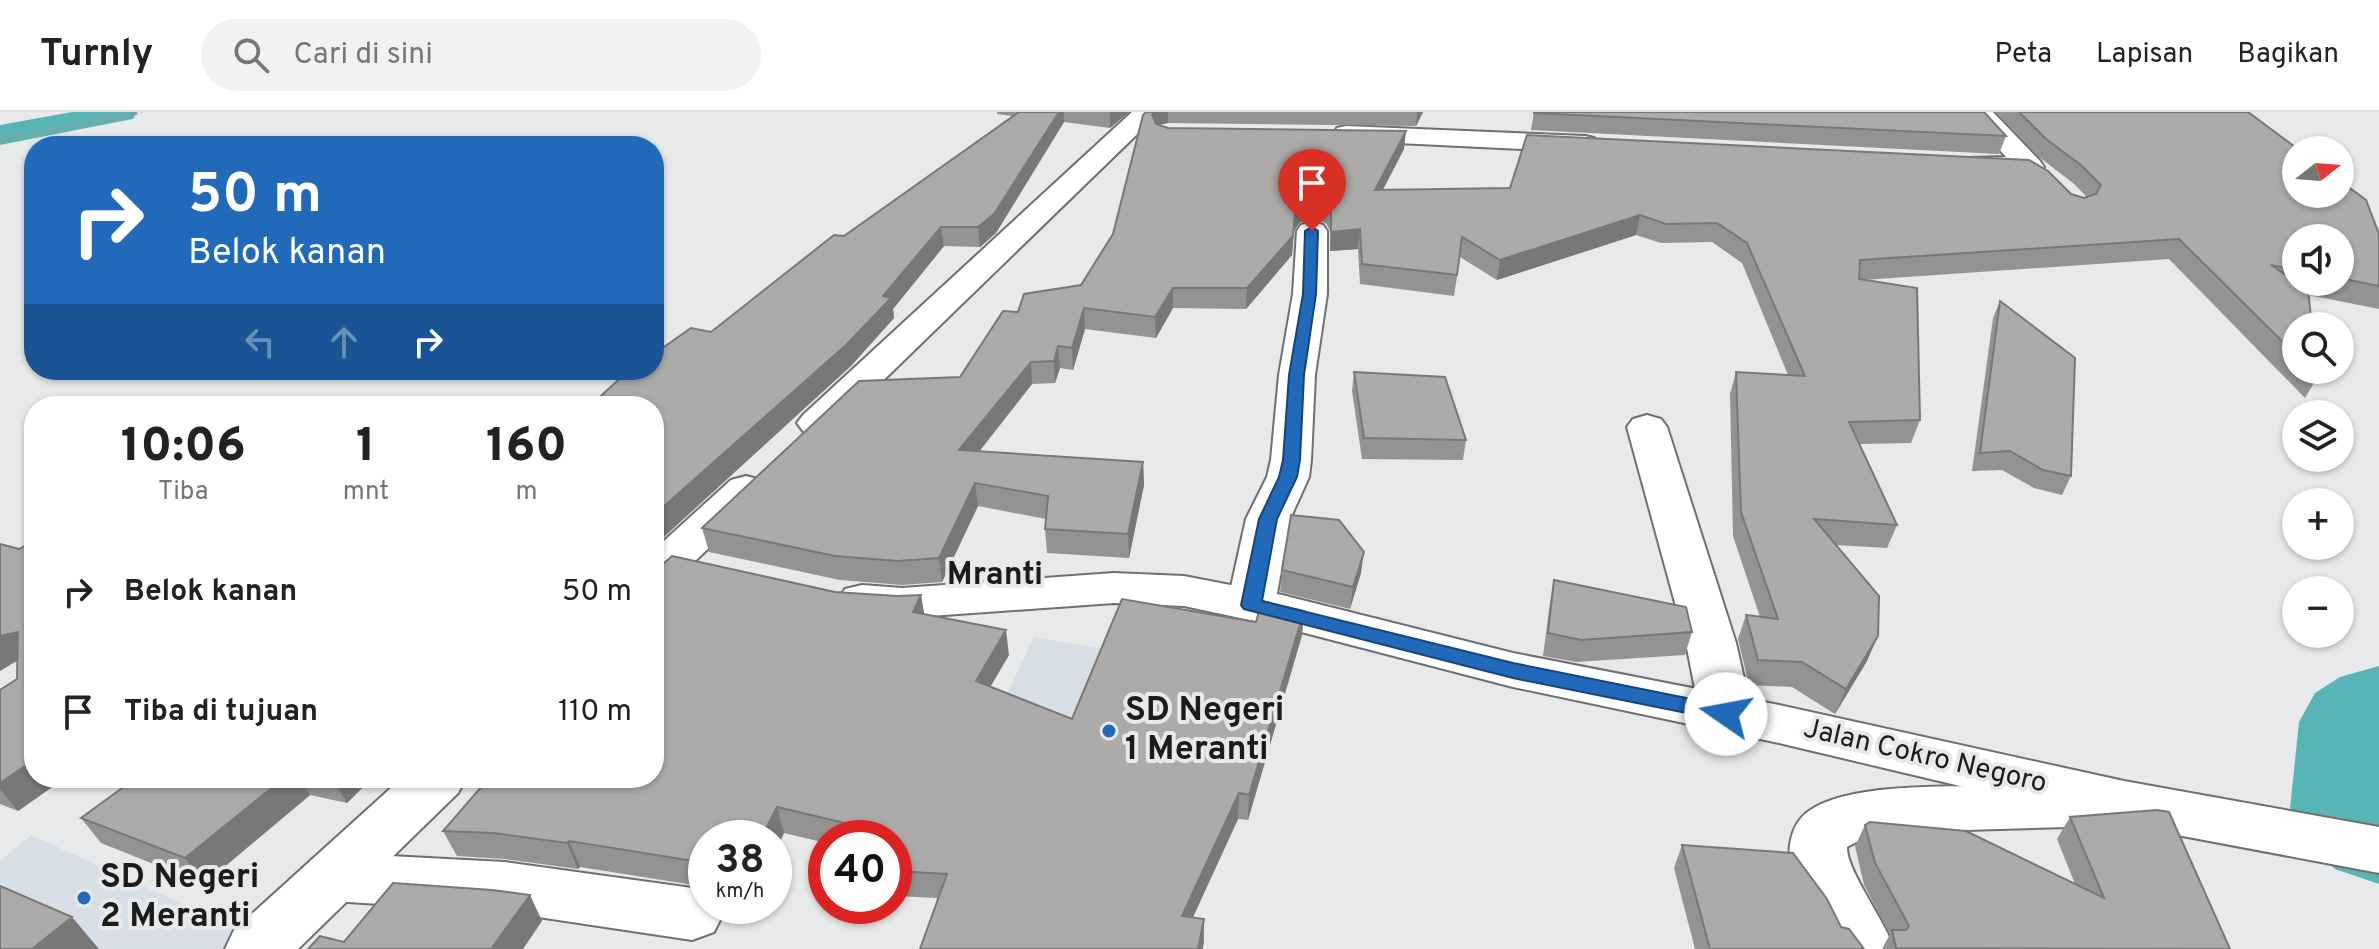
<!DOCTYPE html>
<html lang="id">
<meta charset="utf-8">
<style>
body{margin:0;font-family:Overpass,sans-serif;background:#f2f2f2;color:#222;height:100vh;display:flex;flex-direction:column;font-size:30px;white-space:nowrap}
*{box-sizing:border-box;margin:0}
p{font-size:26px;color:#767676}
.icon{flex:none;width:44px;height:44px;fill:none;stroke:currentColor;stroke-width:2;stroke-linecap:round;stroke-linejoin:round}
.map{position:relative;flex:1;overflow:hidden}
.drawer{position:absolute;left:24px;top:284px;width:640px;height:392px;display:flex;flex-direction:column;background:#fff;border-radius:32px;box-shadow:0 2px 6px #0004}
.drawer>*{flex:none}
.guide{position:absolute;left:24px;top:24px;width:640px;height:244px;border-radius:32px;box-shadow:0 2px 6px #0004;background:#216aba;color:#fff;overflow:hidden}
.needle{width:52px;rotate:73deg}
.controls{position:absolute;left:2282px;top:24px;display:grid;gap:16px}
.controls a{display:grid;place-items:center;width:72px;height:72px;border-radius:50%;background:#fff;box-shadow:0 2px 6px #0004;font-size:40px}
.speed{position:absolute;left:688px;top:708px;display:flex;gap:16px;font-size:40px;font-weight:700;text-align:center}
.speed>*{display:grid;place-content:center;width:104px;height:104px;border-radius:50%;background:#fff;box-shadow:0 2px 6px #0004;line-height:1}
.speed small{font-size:20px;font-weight:400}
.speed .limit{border:12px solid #d22;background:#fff;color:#111}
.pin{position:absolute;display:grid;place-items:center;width:68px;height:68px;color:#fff;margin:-82px -34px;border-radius:50% 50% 50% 0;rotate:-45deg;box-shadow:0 0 8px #0007}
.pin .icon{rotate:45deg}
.me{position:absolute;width:88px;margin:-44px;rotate:282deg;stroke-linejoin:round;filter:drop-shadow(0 0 6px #0008)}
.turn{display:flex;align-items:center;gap:28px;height:168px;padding:0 32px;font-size:36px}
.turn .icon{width:104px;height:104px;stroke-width:2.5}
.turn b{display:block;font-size:56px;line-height:68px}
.lanes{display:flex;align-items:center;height:76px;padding:0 32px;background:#0003;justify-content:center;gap:40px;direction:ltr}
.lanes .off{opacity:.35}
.eta{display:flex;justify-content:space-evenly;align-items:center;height:136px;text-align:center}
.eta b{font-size:48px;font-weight:800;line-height:56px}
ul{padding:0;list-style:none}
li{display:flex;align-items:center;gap:24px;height:120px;padding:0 32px}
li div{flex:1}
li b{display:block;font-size:30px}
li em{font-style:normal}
header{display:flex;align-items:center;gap:48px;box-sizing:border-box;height:112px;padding:0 40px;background:#fff;border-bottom:2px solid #e0e0e0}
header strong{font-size:38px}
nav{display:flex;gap:44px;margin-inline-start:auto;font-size:28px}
.search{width:560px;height:72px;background:#f2f2f2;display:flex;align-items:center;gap:20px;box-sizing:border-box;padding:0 28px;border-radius:44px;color:#767676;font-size:30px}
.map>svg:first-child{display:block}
.built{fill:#d7dee6}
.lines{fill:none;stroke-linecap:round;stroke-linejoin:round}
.canal{fill:#58b5b6;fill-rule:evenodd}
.river{fill:#58b5b6;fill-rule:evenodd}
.minor-casing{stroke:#6d6f71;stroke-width:4}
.tertiary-casing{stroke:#6d6f71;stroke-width:4}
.path{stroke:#98999b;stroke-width:3;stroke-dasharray:4 4;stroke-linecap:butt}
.minor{fill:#fff;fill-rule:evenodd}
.tertiary{fill:#fff;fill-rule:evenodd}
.wall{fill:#959391;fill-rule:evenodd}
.shaded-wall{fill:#797876}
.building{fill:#adaba9;stroke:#797876;stroke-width:2}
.route{fill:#216aba;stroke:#154579;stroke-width:2}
.poi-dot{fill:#216aba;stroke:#e7e9eb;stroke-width:3}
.labels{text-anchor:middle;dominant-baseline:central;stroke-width:8;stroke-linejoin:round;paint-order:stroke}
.street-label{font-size:28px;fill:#1b1b1c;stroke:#e7e9eb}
.quarter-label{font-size:32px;font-weight:bold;fill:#1b1b1c;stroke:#e7e9eb}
.near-poi-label{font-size:34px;font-weight:bold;fill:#1b1b1c;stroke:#e7e9eb;text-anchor:start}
</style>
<header>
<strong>Turnly</strong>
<div class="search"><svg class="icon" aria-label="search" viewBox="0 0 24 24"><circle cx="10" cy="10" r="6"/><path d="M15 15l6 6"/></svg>Cari di sini</div>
<nav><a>Peta</a><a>Lapisan</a><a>Bagikan</a></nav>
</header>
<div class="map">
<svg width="2379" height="837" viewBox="0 0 2379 837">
<rect width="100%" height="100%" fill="#e7e9eb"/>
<path class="built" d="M1034,525L1104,537L1135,688L998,601Z
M31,723L249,822L232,837H0V749Z"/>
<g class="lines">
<path class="canal" d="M72,0H137L133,7L122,9L0,33V13Z"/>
<path class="river" d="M2379,554V772L2335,757L2307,730L2290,697L2299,610L2315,581L2340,565Z"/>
<defs>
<path id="minor" d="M1966,0H1993L2040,49L2044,55L2040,61L2030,63L1971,58L1967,52L1971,46L2006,45Z
M1346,14L1585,24L1594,26L1598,32L1594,38L1585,40L1337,28L1333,22L1337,16Z
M1312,110L1323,113L1327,119V182L1315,263L1311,348L1309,365L1290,407L1275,493L1268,504L1251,508L1234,504L1227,493L1246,407L1267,365L1271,348L1279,263L1293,182L1297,119L1301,113Z
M1647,303L1661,307L1667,315L1736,531L1752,602L1744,615L1726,621L1708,615L1700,602L1686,531L1627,315L1633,307Z
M2105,670L2125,677L2133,692L2125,707L2105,714L1896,720L1866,725L1847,735C1846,758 1885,808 1894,837H1832L1790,751C1788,736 1791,717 1802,705C1836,669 1953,675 2000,674C2035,674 2070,671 2105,670Z
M332,741L505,750L692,776L706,781V794H719L723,802L714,820L692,828L505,800L332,789L311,782L302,765L311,748Z"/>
<path id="tertiary" d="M1132,0H1160L831,319L817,323L803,319L797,311L803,303Z
M746,364L761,368L767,377L761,386L670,473L654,477V438L731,368Z
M1114,461L1184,464L1282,483L1513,541L1779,593L2124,669L2379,715V761L2124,713L1779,631L1513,575L1282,515L1184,494L1114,491L902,506L845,499L838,488L845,477L862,473L902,476Z
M402,666H466L458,681L298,837H225L234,818Z"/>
</defs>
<use href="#minor" class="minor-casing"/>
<use href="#tertiary" class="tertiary-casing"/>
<path class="path" d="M0,28L142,0"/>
<use href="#minor" class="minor"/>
<use href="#tertiary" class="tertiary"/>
</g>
<path class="wall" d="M997,0H1129L1110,16L1064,10L996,121L980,135L944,134L893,197L894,206L850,255L711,220L1013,4L997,2Z
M1146,0H1423L1416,14L1168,11L1159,13L1168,16L1404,37L1383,78L2071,82L2084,86L2087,85L2073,71L2039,45L1996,0H2248L2379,122V197L2309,183L2296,214V258H2317L2318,264L2305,286L2169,147L1863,168L1920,308L1911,331L1860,332L1897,413L1887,436L1836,433L1867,549L1835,602L1792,575L1749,573L1738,527L1746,503L1760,505L1733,424L1730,282L1736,260L1788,263L1742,151L1712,130L1661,131L1636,123L1497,168L1460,145L1454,184L1360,172L1358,137L1330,139V119L1326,111L1313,107L1300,110L1294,119L1292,143L1246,197L1173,196L1156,226L1085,217L1073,258L1060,256L1055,271L1032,272L979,340L1143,350L1144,373L1129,446L1047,441L1045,417L1046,407L978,394L942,470L902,473L840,468L709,440L702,416L960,265L1018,200L1081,173L1113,122ZM2296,126H2340V170H2296Z
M1534,0L2006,24L1999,42L1531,18Z
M2000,189L2071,364L2062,383L2034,376L2002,358L1972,359L1993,206Z
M1354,260L1466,328L1463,348L1362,347L1352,279Z
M19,437L34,666H65L18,699L0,692V578L17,567V550H15Z
M1282,458L1361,461L1350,497L1280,480Z
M1554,468L1692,520L1685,543L1576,550L1543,544L1550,490Z
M835,480L897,484L921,483L924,502L1009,543L990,575L1072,607L1256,510L1304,499L1302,523L1248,708L1238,707L1193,805L1204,807V833L938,786L894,784V726H826V731L784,721L774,741V726H706V775L580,755L578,757L505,747L457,744L443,719Z
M136,666H372L347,691L310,683L204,772L101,731L81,706Z
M2070,705L2230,837H1882L1890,822L1864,773L1855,734L1865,713L2075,772L2057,727Z
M1682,733L1841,815L1864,837H1695L1674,756Z"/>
<path class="shaded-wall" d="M1059,0H1064V10L996,121L980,135L978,115Z
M1110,0H1129L1110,16Z
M1155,0H1168V11L1158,13L1152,20V3Z
M1417,0H1423L1416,14Z
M1406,19L1404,37L1373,96L1375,78Z
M1314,88L1313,107L1300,110L1294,119L1292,143L1246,197L1247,176L1301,91Z
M1640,103L1636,123L1497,168L1500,148Z
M941,115L944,134L893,197L894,206L850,255L654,434V403L883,184Z
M1360,117L1358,137L1330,139L1331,120Z
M1173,176V196L1156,226L1155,205Z
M1084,196L1085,217L1073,258L1072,236Z
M1058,234L1060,256L1055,271L1054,249Z
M1031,250L1032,272L962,361L959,338Z
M1143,350L1144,373L1129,446L1128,422Z
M975,371L978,394L942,470L939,446Z
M1364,440L1361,461L1350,497L1353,475Z
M921,483L925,507L913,500Z
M1304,499L1302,523L1248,708L1249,683Z
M1006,518L1009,543L979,594L976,569Z
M18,520L34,545L15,550L0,559V524Z
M1878,524L1867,549L1835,602L1846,577Z
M34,648V666H65L18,699L0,677V671Z
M284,666H300L310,683L204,772L185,746Z
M332,666H372L347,691Z
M1239,681L1238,707L1182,829V804Z
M777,695L784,721L774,741V726H761Z
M569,729L580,755L578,757L567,731Z
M530,783L542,809L523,837H491Z
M72,805L99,837H32Z
M1204,807L1203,837H1198Z"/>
<path class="building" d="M1019,0H1059L994,102L978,115H941L883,184L891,186L846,233L654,403V294H590L629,258H654V242L691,216L711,220L834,123L844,124Z
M1146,0H1155L1152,3L1156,12L1168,16L1406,19L1375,78L1510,76L1527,23L2029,48L2048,59L2071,82L2084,86L2096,82L2101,73L2081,53L2046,27L2019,0H2248L2299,38H2296V82H2340V69L2366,88L2379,122V174L2340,166V126H2296V158L2271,153L2308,178L2312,214H2296V243L2179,127L1860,148L1859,167L1917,176L1920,308L1849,310L1897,413L1814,407L1879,484L1878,524L1846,577L1802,550L1758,548L1746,503L1778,507L1741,400L1736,260L1805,264L1747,131L1717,111L1666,112L1640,103L1500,148L1462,125L1457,163L1362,152L1360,117L1331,120V100L1327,92L1314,88L1301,91L1295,100L1293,124L1247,176H1173L1155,205L1084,196L1072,236L1058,234L1054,249L1031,250L959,338L1143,350L1128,422L1045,417L1048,384L975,371L939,446L898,449L835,444L702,416L859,269L960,265L1003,199L1018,200L1024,182L1081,173L1113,122L1143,3Z
M1534,0H1984L2006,24L1534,1Z
M2000,189L2075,246L2071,364L2043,358L2010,339L1980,341Z
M1354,260L1445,265L1466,328L1364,326Z
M1291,403L1339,408L1364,440L1353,475L1282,458Z
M0,432L19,437L28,432L34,434V648L0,671V578L17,567L18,520L0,524Z
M672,444L835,480L897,484L921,483L913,500L1006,518L976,569L1072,607L1122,487L1256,510L1262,489L1304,499L1249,683L1239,681L1182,804L1204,807L1198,837H920L947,762L894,759V726H889L891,722L777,695L761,726H706V751L569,729L567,731L493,721L443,719L489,666H654V454L663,452Z
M1554,468L1686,495L1692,520L1581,528L1548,521Z
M136,666H284L185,746L81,706Z
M2157,698L2169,700L2230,837L1896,836L1892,818H1906L1909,814L1875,751L1865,713L1870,710L1966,719L2104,786L2070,705Z
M1682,733L1793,741L1827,787L1841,815L1849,817L1864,837H1710Z
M393,771L492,778L530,783L491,837H308L320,824L344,830Z
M0,774L72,805L32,837H0Z"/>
<path class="route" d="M1312,115L1318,119L1316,182L1304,263L1300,348L1297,365L1277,407L1262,489L1513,551L1726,594L1733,596L1736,602L1733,607L1726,609L1513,566L1244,497L1241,493L1259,407L1279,365L1283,348L1289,263L1303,182L1305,119Z"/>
<g class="poi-dot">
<circle cx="1109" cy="619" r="8"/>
<circle cx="84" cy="786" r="8"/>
</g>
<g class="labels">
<g class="street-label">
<text transform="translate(1925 645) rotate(13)">Jalan Cokro Negoro</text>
</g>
<g class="quarter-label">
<text x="995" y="464">Mranti</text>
</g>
<g class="near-poi-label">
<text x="1125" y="599">SD Negeri<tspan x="1125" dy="39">1 Meranti</tspan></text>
<text x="100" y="766">SD Negeri<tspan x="100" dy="39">2 Meranti</tspan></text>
</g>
</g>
</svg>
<div class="controls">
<a><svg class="needle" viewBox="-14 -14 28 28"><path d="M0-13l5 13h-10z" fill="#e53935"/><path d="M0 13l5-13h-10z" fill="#767676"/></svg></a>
<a><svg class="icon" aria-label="sound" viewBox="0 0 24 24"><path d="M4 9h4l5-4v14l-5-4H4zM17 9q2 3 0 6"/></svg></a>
<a><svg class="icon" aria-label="search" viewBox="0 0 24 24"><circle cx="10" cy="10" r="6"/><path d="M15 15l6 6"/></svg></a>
<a><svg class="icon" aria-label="layers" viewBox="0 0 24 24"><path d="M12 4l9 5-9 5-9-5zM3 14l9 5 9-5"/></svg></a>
<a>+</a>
<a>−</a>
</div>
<div class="speed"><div>38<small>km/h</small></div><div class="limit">40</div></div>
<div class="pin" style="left:1312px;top:119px;background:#d93025"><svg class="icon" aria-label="arrive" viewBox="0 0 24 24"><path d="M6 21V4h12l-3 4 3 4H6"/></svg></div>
<svg class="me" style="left:1726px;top:602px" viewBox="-20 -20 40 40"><circle r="19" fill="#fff"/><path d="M0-13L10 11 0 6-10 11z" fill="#216aba"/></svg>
<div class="guide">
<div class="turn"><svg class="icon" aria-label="right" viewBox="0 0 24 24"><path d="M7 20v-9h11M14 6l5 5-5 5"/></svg><div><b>50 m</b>Belok kanan</div></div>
<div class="lanes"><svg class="icon off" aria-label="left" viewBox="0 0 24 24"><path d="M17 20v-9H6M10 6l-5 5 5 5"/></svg><svg class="icon off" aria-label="ahead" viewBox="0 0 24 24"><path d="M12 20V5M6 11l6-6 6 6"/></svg><svg class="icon" aria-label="right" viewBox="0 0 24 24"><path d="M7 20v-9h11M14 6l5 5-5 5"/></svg></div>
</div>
<section class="drawer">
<div class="eta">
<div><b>10:06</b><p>Tiba</p></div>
<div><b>1</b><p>mnt</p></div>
<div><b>160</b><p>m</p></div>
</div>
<ul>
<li><svg class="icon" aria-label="right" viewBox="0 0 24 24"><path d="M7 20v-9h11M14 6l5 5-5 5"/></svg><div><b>Belok kanan</b></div><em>50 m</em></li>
<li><svg class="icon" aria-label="arrive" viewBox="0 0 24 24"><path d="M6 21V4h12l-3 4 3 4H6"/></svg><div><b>Tiba di tujuan</b></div><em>110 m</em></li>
</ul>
</section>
</div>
